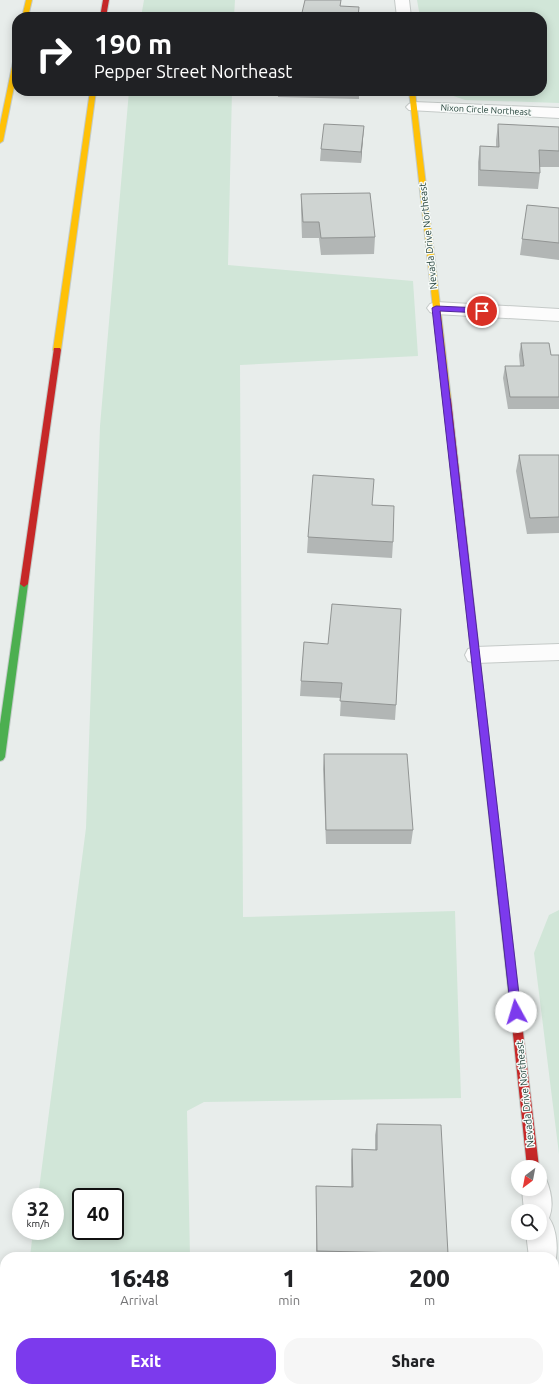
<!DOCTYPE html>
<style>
body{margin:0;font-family:Ubuntu,sans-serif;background:#f6f6f6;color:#202124;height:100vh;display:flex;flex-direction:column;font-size:15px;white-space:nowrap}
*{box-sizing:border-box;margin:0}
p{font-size:13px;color:#757577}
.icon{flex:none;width:22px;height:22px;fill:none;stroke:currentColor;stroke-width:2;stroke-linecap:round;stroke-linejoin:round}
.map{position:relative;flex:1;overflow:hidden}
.drawer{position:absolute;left:0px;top:1252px;width:559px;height:140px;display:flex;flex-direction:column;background:#fff;border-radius:16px 16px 0 0;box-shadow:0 2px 10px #0003}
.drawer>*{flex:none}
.banner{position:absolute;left:12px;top:12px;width:535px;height:84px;border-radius:16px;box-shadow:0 2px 10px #0003;background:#202124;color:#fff;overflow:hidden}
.needle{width:26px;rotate:212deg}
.buttons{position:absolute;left:511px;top:1160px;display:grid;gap:8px}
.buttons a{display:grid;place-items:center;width:36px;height:36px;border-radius:50%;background:#fff;box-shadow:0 2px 10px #0003;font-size:20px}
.speed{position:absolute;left:12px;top:1188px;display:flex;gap:8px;font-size:20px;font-weight:700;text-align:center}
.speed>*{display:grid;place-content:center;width:52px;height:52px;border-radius:50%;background:#fff;box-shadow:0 2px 10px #0003;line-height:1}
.speed small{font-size:10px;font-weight:400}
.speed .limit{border:2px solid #111;border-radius:6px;background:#fff;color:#111}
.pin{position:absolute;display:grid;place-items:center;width:34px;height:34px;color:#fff;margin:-17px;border:2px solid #fff;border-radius:50%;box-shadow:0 1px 4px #0007}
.me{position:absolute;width:44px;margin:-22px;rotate:354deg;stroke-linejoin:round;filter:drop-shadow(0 0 3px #0008)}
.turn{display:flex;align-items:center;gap:14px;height:84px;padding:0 16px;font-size:18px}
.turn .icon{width:52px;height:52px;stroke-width:2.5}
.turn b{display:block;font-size:28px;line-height:34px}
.eta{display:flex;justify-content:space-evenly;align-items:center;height:68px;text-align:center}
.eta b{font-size:24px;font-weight:800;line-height:28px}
.button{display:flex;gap:8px;margin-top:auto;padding:8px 16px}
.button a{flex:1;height:46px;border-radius:16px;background:#7c3aed;color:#fff;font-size:16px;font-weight:800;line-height:46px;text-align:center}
.button a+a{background:#f6f6f6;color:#202124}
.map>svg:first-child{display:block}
.green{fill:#d1e6d8;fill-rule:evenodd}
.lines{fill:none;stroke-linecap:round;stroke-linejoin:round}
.street-casing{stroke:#c5cac8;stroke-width:2}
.fast-casing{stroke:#c3cbc8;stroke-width:2}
.slow-casing{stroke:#c3cbc8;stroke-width:2}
.jam-casing{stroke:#c3cbc8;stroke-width:2}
.street{fill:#fcfcfc;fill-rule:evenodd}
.fast{fill:#4caf50;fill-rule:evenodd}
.slow{fill:#ffc107;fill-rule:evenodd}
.jam{fill:#c62828;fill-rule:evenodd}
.wall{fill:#b2b6b5}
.shaded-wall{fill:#919493}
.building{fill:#cfd4d2;stroke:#919493}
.route{fill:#7c3aed;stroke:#51269a}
.labels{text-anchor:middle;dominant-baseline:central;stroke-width:3;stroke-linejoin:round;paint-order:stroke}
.far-street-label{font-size:9px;fill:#24423a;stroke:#f7fbf9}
.street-label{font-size:10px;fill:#24423a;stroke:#f7fbf9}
</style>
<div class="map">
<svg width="559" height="1392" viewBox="0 0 559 1392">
<rect width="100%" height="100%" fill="#e8edeb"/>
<path class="green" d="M144,0H235L234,17H141Z
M417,0H559V103L465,100L439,91H542V17H420Z
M129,91H232L228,265L413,281L418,356L240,365L243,917L455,911L461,1098L204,1102L187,1111L190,1257H30L33,1231H55V1197H38L86,828L100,426ZM81,1197H115V1231H81Z
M559,910V1154L534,953L549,915Z
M13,1387H193V1392H12Z"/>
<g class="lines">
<defs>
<path id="street" d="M395,0H409L411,17H397Z
M414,102L559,108V118L409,110L406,107L409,104Z
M436,302L559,309V321L436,314L430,312L427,308L430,304Z
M559,644V660L476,663L468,661L465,655L468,649L476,647Z
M540,1177L546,1179C551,1191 554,1206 549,1218C557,1229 559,1252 554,1265V1257H529L526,1233H540V1211H524L522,1189H540Z
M554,1339L559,1341V1392H543L542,1387H554Z"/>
<path id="fast" d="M24,581L28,584L5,757L3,760L0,761V724L20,584Z
M480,692L483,693L484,696L521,1015L520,1018L516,1020L512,1018L511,1015L476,696L477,693Z"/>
<path id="slow" d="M26,0H32L28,17H22Z
M17,55V72L3,141L0,143V125L14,57Z
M90,91H96L61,350L57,352L53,350Z
M409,91H415L451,399L447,402L443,399Z"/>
<path id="jam" d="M103,0H109L106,17H100Z
M54,348H60L61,350L28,584L24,587L20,584Z
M447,396L451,399L484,696L483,699H477L476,696L443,399Z
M516,1010L520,1012L521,1015L539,1167H527L511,1015L512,1012Z"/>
</defs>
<use href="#street" class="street-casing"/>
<use href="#fast" class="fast-casing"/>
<use href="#slow" class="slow-casing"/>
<use href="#jam" class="jam-casing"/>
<use href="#street" class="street"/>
<use href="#fast" class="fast"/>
<use href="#slow" class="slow"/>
<use href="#jam" class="jam"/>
</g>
<path class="wall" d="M278,91H359V99L278,97Z
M498,124L559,127V167H540V173L538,189L478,186V162L480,146L496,147V140Z
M364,126L361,163L320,161L321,149Z
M301,194L375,237L374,254L321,255L319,238H302L301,210Z
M527,205L559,208V260L520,255Z
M521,343L551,355H559V409H508L503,378L505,366H520L519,355Z
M519,455H559V533L527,534L516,471Z
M372,505L393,542L392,558L307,553L308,537Z
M304,642L396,705L395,720L340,716L341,698L300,696L301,681Z
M324,754L413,830L411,844H326L323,769Z
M377,1124L448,1254L447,1257H316V1186L351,1187V1160L352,1149L375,1150V1135Z"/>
<path class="shaded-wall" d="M364,126L363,138L361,163V152Z"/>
<path class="building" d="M305,0H341L340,6L359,7L358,17H301Z
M324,124L364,126L361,152L321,149Z
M498,124L559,127V151L539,150L540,173L480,170V146L499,147Z
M370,193L375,237L321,238L319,222H303L301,194Z
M527,205L559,208V243L522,239Z
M521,343H549L551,355H559V397H510L505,366H524Z
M519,455H559V517L530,518Z
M313,475L374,479L372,505L394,506L393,542L308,537Z
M332,604L401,609L396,705L340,701L342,683L301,681L304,642L328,644Z
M324,754H407L413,830H326Z
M377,1124L441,1125L448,1254L317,1251L316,1186L353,1187L352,1149L377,1150Z
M298,1387H406V1392H297Z"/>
<path class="route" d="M436,306L482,308L486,311L482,313L440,311L521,1012L520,1015L516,1017L512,1015L511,1012L432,308Z"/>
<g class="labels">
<g class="far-street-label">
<text transform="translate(486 110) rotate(3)">Nixon Circle Northeast</text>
</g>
<g class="street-label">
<text transform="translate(428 236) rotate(-96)">Nevada Drive Northeast</text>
<text transform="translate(525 1094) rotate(-96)">Nevada Drive Northeast</text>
</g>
</g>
</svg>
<div class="buttons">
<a><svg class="needle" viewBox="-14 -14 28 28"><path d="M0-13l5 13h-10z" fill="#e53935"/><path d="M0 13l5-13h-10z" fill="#757577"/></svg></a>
<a><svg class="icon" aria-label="search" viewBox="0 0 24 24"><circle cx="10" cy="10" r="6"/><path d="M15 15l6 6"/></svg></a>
</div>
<div class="speed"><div>32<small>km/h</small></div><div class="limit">40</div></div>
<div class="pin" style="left:482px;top:311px;background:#d93025"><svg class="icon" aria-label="arrive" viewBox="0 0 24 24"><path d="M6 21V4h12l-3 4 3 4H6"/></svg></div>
<svg class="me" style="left:516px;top:1012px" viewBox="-20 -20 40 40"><circle r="19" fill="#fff"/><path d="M0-13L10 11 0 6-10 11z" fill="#7c3aed"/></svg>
<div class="banner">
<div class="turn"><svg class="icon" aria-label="right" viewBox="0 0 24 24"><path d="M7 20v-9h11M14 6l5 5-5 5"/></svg><div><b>190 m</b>Pepper Street Northeast</div></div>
</div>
<section class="drawer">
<div class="eta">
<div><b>16:48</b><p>Arrival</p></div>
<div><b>1</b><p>min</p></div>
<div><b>200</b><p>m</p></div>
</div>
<div class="button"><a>Exit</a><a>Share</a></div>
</section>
</div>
